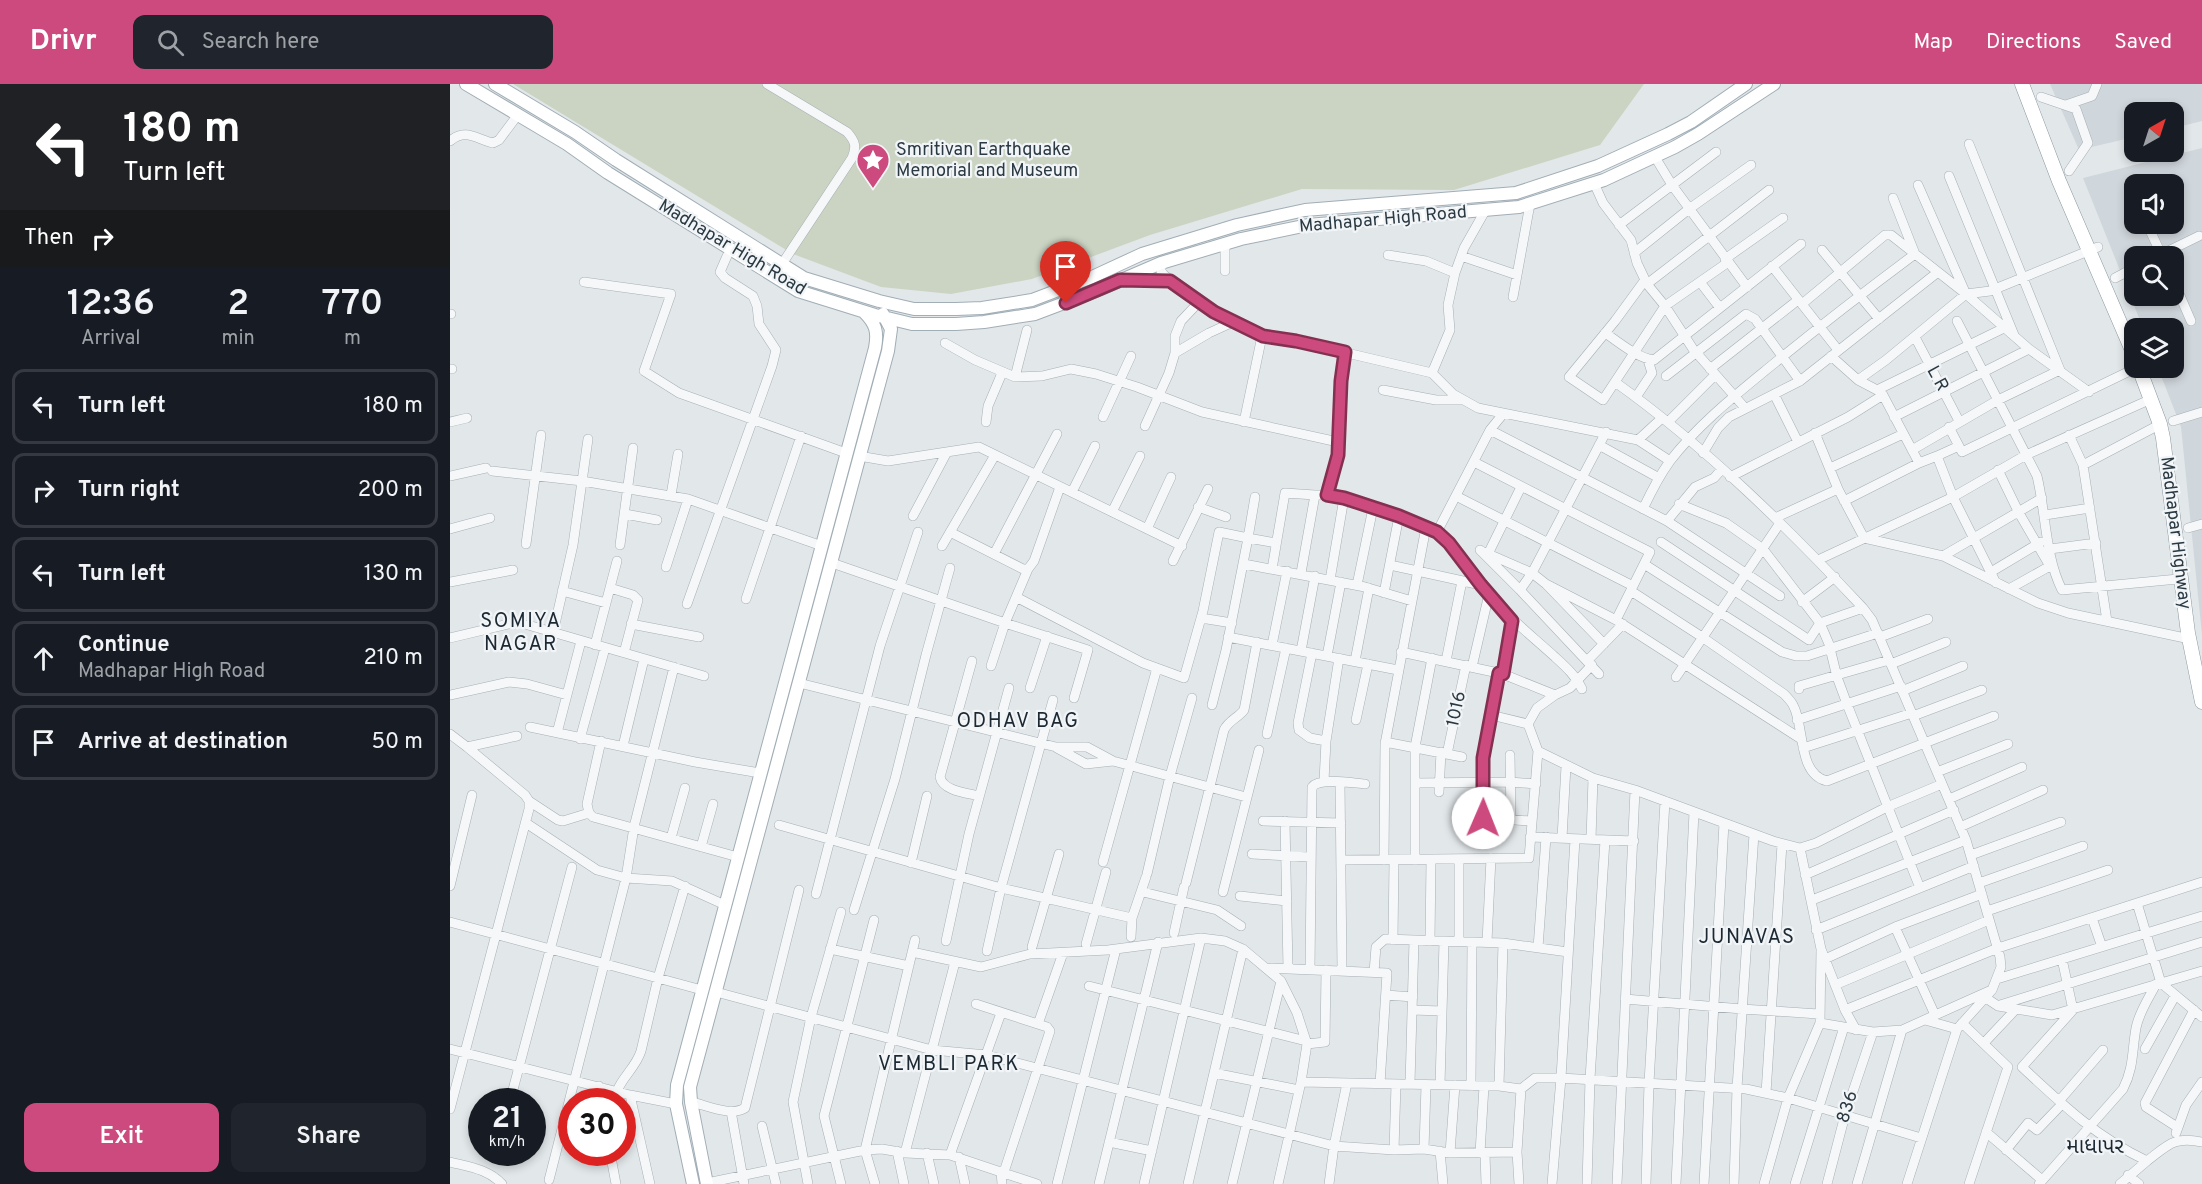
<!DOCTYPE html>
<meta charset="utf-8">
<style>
body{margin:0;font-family:Overpass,"Noto Sans Gujarati",sans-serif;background:#20242c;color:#f1f3f6;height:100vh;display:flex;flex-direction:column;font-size:22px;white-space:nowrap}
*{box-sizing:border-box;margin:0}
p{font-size:20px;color:#9ea1a6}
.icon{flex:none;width:33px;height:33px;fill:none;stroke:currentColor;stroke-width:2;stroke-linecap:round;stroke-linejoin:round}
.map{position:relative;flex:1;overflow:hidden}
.drawer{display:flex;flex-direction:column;background:#171b24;width:450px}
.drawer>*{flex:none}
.guide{background:#202124;color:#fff;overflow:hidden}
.needle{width:39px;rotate:39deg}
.fabs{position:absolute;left:1674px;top:18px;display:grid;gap:12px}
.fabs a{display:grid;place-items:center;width:60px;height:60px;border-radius:12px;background:#171b24;box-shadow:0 3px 9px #0003;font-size:30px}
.speed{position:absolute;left:18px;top:1004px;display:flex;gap:12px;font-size:30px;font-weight:700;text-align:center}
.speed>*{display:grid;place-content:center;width:78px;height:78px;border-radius:50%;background:#171b24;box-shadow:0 3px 9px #0003;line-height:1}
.speed small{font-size:15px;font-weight:400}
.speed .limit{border:9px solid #d22;background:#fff;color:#111}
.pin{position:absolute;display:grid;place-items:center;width:51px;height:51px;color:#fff;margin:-62px -26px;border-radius:50% 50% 50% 0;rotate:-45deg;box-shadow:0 0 6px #0007}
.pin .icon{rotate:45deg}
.me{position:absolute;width:66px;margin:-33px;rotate:1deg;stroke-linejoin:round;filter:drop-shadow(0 0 4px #0008)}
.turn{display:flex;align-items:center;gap:21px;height:126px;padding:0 24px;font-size:27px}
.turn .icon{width:78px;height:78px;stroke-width:2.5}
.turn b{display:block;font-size:42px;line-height:51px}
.then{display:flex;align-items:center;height:57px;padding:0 24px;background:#0003;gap:12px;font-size:22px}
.eta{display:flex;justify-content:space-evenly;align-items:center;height:102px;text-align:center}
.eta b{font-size:36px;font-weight:600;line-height:42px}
.button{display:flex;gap:12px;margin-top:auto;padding:12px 24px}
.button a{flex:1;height:69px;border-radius:12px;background:#cc4a7d;color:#fff;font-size:24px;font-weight:600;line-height:69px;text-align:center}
.button a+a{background:#20242c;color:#f1f3f6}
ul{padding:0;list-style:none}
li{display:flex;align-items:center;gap:18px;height:75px;margin:0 12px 9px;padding:0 12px;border:3px solid #363941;border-radius:12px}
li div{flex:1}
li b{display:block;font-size:22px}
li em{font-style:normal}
header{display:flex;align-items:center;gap:36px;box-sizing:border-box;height:84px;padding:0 30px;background:#cc4a7d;color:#fff}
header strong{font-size:28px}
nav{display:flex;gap:33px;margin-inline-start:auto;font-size:21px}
.search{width:420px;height:54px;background:#20242c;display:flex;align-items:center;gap:15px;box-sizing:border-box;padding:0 21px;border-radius:12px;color:#9ea1a6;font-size:22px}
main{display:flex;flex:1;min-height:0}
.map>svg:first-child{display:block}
.built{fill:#d0d7dc;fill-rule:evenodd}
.green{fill:#cbd4c3}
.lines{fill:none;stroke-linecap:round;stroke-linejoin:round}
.minor-casing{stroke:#a7afb4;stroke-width:10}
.major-casing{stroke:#a1aeb6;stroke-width:14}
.highway-casing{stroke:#8998a0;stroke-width:15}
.minor{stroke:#f5f7f8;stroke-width:9}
.major{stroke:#fff;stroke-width:12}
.highway{stroke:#fff;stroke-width:14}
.route-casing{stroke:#853051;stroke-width:15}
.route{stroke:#cc4a7d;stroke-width:10}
.labels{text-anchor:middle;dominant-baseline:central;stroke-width:4.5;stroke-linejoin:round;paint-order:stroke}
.poi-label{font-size:18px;fill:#2a3942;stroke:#f2f5f7;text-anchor:start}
.street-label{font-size:18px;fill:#2a3942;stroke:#f2f5f7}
.neighbourhood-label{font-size:20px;letter-spacing:1.5px;fill:#1c2933;stroke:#f2f5f7}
.quarter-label{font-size:21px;fill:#1c2933;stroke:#f2f5f7}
</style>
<header>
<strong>Drivr</strong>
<div class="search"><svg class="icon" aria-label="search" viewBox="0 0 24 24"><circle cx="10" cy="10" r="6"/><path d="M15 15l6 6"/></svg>Search here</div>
<nav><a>Map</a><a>Directions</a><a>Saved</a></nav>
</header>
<main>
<section class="drawer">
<div class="guide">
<div class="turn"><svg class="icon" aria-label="left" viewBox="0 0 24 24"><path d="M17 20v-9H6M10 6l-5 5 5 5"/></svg><div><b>180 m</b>Turn left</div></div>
<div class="then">Then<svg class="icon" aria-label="right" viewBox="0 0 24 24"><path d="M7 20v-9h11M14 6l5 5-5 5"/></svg></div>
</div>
<div class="eta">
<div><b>12:36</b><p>Arrival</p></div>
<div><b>2</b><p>min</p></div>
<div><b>770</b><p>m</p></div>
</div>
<ul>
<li><svg class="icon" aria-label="left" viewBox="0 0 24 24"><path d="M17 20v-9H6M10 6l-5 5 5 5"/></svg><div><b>Turn left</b></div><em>180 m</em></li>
<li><svg class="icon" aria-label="right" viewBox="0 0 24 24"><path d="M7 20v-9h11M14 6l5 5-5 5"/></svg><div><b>Turn right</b></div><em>200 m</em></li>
<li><svg class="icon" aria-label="left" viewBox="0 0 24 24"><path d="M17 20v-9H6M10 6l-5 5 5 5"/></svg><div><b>Turn left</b></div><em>130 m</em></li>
<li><svg class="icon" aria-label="ahead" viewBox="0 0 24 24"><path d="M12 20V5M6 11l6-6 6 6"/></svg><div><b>Continue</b><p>Madhapar High Road</p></div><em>210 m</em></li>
<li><svg class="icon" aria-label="arrive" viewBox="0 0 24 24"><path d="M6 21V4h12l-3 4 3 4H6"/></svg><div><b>Arrive at destination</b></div><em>50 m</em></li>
</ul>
<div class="button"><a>Exit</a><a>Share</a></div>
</section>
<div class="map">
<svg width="1752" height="1100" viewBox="0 0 1752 1100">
<rect width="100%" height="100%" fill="#e2e7ea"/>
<path class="built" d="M1600,0H1752V37L1724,44V28H1684V53L1629,66Z
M1752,64V551L1731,343L1708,284H1724V244H1693L1633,94ZM1684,100H1724V140H1684ZM1684,172H1724V212H1684Z"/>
<path class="green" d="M63,0H1194L1150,61L1004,106L852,105L700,151L582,195L501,210L431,203L343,170Z"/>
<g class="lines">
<defs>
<path id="minor" d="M317,0L397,48C405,57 407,62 402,74L332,180
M1591,13L1626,25L1638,59L1619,87
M1616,21L1642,12L1647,0
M0,57C16,44 26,55 43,59L49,56L64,36
M1208,78L1222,101L1297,203
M1499,92L1564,251
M1144,99L1153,119L1181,156L1187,179L1197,200L1215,222L1243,265L1295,324
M1468,101L1515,208
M1697,140L1712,172
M1169,141L1266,68
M1372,166L1429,235
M1184,169L1239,125L1301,81
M938,171L976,177L1005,189L998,221L1000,246L982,289
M1011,172L1067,191
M1708,172L1749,152
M1275,175L1333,134
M711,179V187L714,191L764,228L812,252L846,257L982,289L1003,310L1028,324L1188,356L1212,334
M1322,182L1388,266
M775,187V160
M1005,189L1014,164L1035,127
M1665,194L1684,184
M1195,196L1165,237L1119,293L1153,316L1215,222L1277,179
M674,197H720
M134,198L221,210L194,287L229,309L396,369
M1250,198L1270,224
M1724,198L1741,237
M1197,200L1319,106
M1063,213L1080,120
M1352,220L1435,151H1441L1516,210L1579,265L1639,308
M0,230H1
M1507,237L1587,392C1596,429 1595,472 1612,506L1728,495
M1155,249C1169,258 1187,274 1204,276L1351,160
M1465,253L1509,337
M495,259L525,276L565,293L592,292L621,285L646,290L687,303L752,328L888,358
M725,269L759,249L783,238
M1381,272L1408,296L1427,306L1433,311L1469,379L1487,372L1503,413L1546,499
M0,285H2
M1260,285L1348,216
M1216,292L1296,230L1305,235L1350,297
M565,293L577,246
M1408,296L1436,276L1516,210L1540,207L1648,163
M1165,298C1256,363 1337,443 1413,524L1422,536L1516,756L1550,873L1551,883L1542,906L1507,945L1457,1100
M933,306L986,316H1013
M1427,306L1554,244
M1324,310L1348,358
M1186,313L1202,289L1198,276
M1053,330L1040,346L987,448C1008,467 1022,491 1041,513C1060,535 1083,553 1105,573C1116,583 1126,592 1132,605
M653,333L681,272
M1444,333L1579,265
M1723,337L1752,328
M0,338L17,334
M536,338L538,322L552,289
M794,338L812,252
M1218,338L1265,291
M695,342L719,289L725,269V252L731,237L749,218
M1499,343L1512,368L1686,284
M1040,346L1217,437L1330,512
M1365,349L1388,405L1414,454L1493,472L1588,519L1618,529L1735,554
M1619,351L1633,381L1657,537
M1188,356L1220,377
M1149,361L1209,394
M1462,366L1548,316L1610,286L1519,60
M1253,369L1268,344L1279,333L1350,297L1488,188
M409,372L438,377L529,363L732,462
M1487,372L1509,362
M1024,378L1200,468L1166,536
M1633,381L1707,342
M1380,384L1453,350
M1548,386L1569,429L1601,484
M42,387L132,397L238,415L372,462
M0,392L36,384
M1280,393L1398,333L1433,311
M622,408L645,362
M221,411L228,370
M877,411L923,424L980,445
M1006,412L1183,502
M805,413L798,454L826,459
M1394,417L1469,379
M1229,420L1276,439L1313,465L1370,539L1379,560L1387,593L1397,620L1470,804
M748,423L776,433
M1193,425C1201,408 1209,392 1220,377C1247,342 1283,313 1316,286C1365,246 1414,208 1465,170L1443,114
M662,428L690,372
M175,430L207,436
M1595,431L1640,424
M463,432L497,368
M1325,434L1388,405
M1217,437L1245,403L1264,394L1272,385
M1738,444L1752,440
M0,445L40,434
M697,445L721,393
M500,448L573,485H578L584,477L610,403
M1211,458L1359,556L1370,539L1413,524
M76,460L91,351
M170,461L183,364
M492,462L545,371
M1600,465L1646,459
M1030,466L1070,506L1149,590
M1034,468L1082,489L1096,500L1154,560
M544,470L607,350
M1038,470L1071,403
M1493,472L1592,414
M1368,476L1503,413L1576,371L1699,316
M723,477L758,405
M382,479L555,539L638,566L624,614
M794,480L915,503L962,517
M1194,480L1332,568L1346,572H1357L1428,549
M940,481L1031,501
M216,483L238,415
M822,485L835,409L865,411
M1541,488L1591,458
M851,489L865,411H877L888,371L891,297L895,269
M880,496L894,414
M0,498L63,486
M1096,500L1166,536L1351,655
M907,501L923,424
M160,504L183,511L188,516L174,569
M1559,505L1600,482
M1070,506L1082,489L1156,348
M112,507L156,519
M1181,507L1252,553L1334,610C1337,613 1341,617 1343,621C1355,642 1347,690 1377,697L1544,632
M934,509L949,432
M566,513L693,579L734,594L753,527L769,448L798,454L776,566L762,621
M296,515L351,352
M1352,518L1385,493
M237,520L322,282L326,266L309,240L307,222L303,212L275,194L270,188L277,172
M751,534L782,539
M181,540L249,553
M78,541L254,592
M103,549L123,461L138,355
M778,553L948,586
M1430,553L1478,535
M0,554L63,539
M145,561L167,477
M822,561L837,487
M851,567L865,492
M951,568L1053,590L1105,611
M862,569L848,639L849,646L860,654L876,657
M877,572L891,498
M522,577L490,693C493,707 517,709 529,712
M905,577L919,504
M996,577L1012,497
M1137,577L1173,540
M1441,580L1496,558
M1142,581L1120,604L1105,611L1087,624L1078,640L1088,667L1143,694L1185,706L1323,757L1350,764L1366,759L1437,723L1492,700
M541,582L555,539L578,485
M1022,583L1039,510
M1049,589L1033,674V734L1081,737
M1053,590L1062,537
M1226,593L1330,439
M349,599L606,663H637L663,677L796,713
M580,604L597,552
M1349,605V602L1439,576
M1452,607L1513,582
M0,611L59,598L77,600L117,611
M1041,631L1078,640
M1463,632L1532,606
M906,636L918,580
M1347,636L1451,602
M80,643L245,678L310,689
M107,649L131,557
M0,650L17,663L67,652
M817,650L836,564
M130,655L155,564
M151,657L137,720L139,729L143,733L288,773
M935,658L1012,673
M173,662L194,575
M607,664L636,680L663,677
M1353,664L1462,629
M997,670L1016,581
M1060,671L1061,736
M1487,688L1558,660
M874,697L876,657L889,574
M890,699L892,886
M966,699L1060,698L1086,700
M989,708L991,668
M1499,715L1572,683
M79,717L108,736L113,737L139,729
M813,737L891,739
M835,737L838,885
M76,739L147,786L176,794L222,797L275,821
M329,741L551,804L682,834
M1510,743L1593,706
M1080,753L1184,757
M221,754L235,704
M1112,754L1116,682
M1141,755L1143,694
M251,763L263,720
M1350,764L1371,865L1395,926L1406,946
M802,770L860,773
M1521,771L1611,738
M891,776L1079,774L1088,667
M934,776L935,660L976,443
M965,776V663L982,574
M653,778L707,584
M461,779L477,712
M697,790L720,692L742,614
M1355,791L1504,726
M736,799L774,646C779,636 788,634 794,626L807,558
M1529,799L1633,762
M0,802L22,711
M693,808L767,826L791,842
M773,808L809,666
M366,810L430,562L468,448
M790,812L837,817
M1362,816L1516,756
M1687,819L1711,899L1752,933
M404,826L445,695L476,571L500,484
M1537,827L1658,786
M1642,834L1652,863
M0,838L252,906
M1445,843L1485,931
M1366,846L1524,782
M724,849L734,803
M681,853L682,834L696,793
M943,856L944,776
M496,857L519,750L559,604
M980,857L981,776
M1009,857V775
M1037,858L1041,774
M636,860L656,788
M582,863L609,770
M1088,864L1096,753
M380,865L459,882
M1371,865L1370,939L1423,948L1452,946L1539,907
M537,867L551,804L603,616
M462,868L531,883L580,870L658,866L751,854L775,857L793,865L831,897L847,929L857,960L851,998L828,1100
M1375,875L1445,843L1532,810
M1612,875L1623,926L1572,983C1614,1022 1645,1052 1697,1077C1718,1061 1724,1052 1752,1058
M817,884L937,889L930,1000
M860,886L862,703C870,693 902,699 915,700
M924,888L926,863L935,855L1053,859L1118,868
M1547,895L1752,832
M1385,901L1539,836
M639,902L856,957
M266,908L482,966L537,971L884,1062L944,1066L974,1065L1000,1069L1067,1068
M936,911L963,913
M1536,914L1548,922L1602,931L1752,887
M1175,915L1292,925L1369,930
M526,920L597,943L600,947L554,1088
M1550,921L1752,858
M962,926L992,927
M1395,926L1548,864L1752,798
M1475,936L1507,945
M1512,939L1558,983L1519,1100
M588,940L613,869
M1534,959L1566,925
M857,960L875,958L876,886
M0,965L180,1011L226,1020
M1695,965L1725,912
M764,989L849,1006
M851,998L1049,1002L1071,1005L1085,994H1111L1296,1005L1338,1014L1471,1054
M960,1000L964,856
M990,1001L994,857
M149,1002L151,1017
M1021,1002L1022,858
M1049,1002L1053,859
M167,1007C173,992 186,983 191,967L208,894L235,802
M1316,1009L1332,760
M180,1011L200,1100
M60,1017L122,783
M1609,1017L1653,966
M241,1018C256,1021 281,1033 295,1024L349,806
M0,1025L79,725V717L75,711L17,663
M281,1027L294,1100
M312,1042L326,1100
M1727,1043L1696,1023L1695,1019L1744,926
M1536,1048L1592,1096
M1726,1049L1736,1021L1752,998
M659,1058L702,1067
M974,1065L976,1001
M944,1066L946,1000
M1556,1066L1578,1039L1587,1046L1612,1020
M447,1067L454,1100
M990,1067L993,1100
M160,1068L166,1100
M455,1069L505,878
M477,1069L484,1100
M1000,1069L1005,1001
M1030,1069L1034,1002
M1035,1069L1036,1100
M500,1071L551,929
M509,1073L515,1100
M0,1078C19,1083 38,1085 52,1100
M551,1087L552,1100
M1678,1091L1689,1100
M99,1096L176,794L184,743L224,583
M257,1099L415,1066L432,1065L455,1069L500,1071L587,1100
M358,1100L343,1018L361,933L391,828
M391,1100L374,1032L424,836
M425,1100L415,1066L465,856
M607,1100L666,865
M649,1100L708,858
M694,1100L751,854
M738,1100L793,865
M782,1100L831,897
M879,1100L884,1062L897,999
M1069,1100L1067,1068L1071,1005
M1102,1100L1111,994L1125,755
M1137,1100L1140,995L1155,756
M1167,1100L1185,706
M1196,1100L1199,999L1215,717
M1226,1100L1244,728
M1254,1100L1274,739
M1284,1100L1287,1004L1304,750
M1314,1100L1338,1014L1370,939
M1345,1100L1394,943
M1377,1100L1395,1031L1423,948
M1407,1100L1452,946
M1589,1100L1673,1005C1684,984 1682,966 1686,944C1689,928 1699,914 1706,900
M1670,1100L1697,1077"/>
<path id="major" d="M16,0L117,60L158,89L348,207L425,231L462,240H506L534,238L585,230L646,207L711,179L791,155L858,141L1069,123L1154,96L1225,63L1248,50L1324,0
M45,0L125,48L166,76L354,194L429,217L464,225H506L532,224L582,216L640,194L692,170L787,141L855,126L1066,109L1148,82L1218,50L1241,38L1296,0
M243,1100L226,1020L227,1001L425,264C428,248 426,240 414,228
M257,1100L241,1018L240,1003L438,267L441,245L433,230"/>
<path id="highway" d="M1572,0L1609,97L1684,271
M1689,284L1710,340L1713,354L1738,549L1752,618"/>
</defs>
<use href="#minor" class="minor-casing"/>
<use href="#major" class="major-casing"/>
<use href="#highway" class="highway-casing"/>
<use href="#minor" class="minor"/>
<use href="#major" class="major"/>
<use href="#highway" class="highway"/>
</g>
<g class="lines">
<defs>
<path id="route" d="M616,219L670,196L720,197L764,228L813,252L846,257L895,268L891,297L888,371L877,411L894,414L949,432L987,448L999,459L1031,501L1062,537L1053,590L1049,589L1033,674V734"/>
</defs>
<use href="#route" class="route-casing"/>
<use href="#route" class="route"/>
</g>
<defs>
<symbol id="sight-pin" viewBox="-11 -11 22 30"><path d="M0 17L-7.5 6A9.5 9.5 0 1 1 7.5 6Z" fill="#cc4a7d" stroke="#f2f5f7"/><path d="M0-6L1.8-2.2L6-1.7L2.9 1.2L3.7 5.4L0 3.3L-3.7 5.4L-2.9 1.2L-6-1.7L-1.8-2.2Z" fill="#fff"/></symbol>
</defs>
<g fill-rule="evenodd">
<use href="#sight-pin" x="404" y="57" width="38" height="52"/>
</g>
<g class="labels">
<g class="poi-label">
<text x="446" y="66">Smritivan Earthquake<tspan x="446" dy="21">Memorial and Museum</tspan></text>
</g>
<g class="street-label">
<text transform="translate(933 136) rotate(-5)">Madhapar High Road</text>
<text transform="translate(282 164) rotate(31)">Madhapar High Road</text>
<text transform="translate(1487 295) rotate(61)">L R</text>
<text transform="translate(1725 449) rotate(83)">Madhapar Highway</text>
<text transform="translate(1007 625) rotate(-78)">1016</text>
<text transform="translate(1398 1023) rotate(-73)">836</text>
</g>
<g class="neighbourhood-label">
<text x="71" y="538">SOMIYA<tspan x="71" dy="23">NAGAR</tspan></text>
<text x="568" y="638">ODHAV BAG</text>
<text x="1297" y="854">JUNAVAS</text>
<text x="499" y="981">VEMBLI PARK</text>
</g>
<g class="quarter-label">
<text x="1645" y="1063">માધાપર</text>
</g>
</g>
</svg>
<div class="fabs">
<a><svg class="needle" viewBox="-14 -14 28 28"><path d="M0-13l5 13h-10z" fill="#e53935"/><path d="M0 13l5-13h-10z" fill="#9ea1a6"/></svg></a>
<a><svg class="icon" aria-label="sound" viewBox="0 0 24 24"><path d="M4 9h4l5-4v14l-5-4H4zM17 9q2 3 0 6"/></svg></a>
<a><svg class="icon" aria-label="search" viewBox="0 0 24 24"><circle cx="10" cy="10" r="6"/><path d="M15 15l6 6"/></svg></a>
<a><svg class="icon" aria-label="layers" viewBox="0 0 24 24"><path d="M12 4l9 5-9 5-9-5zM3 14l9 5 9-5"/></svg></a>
</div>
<div class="speed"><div>21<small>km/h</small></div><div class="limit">30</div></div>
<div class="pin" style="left:616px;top:219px;background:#d93025"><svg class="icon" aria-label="arrive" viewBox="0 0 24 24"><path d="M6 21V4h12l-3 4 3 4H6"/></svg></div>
<svg class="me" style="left:1033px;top:734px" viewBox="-20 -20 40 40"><circle r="19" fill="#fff"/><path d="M0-13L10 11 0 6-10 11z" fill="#cc4a7d"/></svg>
</div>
</main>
